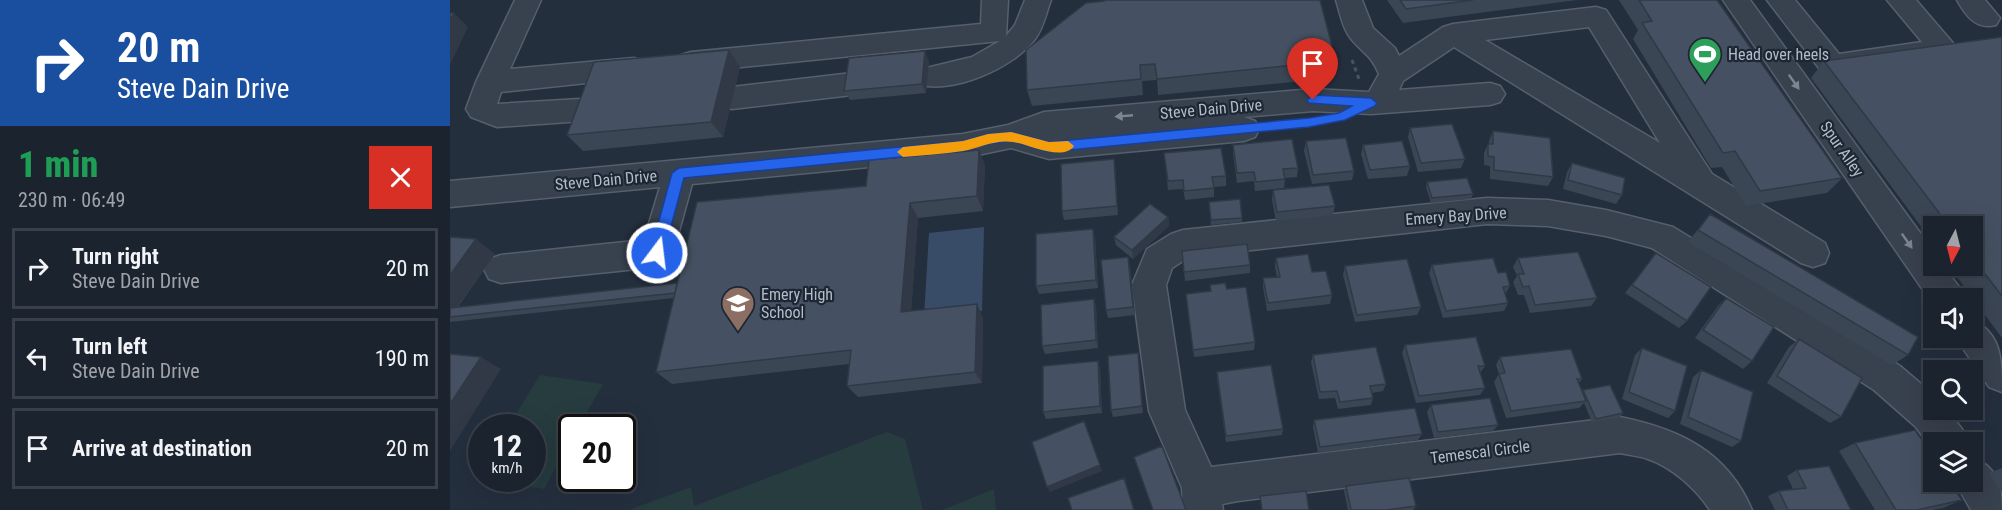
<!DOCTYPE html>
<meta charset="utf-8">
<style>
body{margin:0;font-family:"Roboto Condensed",sans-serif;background:#282f3a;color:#f1f3f6;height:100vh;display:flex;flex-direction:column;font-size:22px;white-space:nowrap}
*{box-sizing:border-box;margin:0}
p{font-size:20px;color:#a0a4aa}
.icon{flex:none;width:33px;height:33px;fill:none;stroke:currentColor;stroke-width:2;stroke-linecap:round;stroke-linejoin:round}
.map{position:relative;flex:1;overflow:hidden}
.drawer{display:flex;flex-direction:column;background:#1b232e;width:450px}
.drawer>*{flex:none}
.hud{background:#1a4fa0;color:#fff;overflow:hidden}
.needle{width:39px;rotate:187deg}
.controls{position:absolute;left:1473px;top:216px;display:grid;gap:12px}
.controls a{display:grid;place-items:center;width:60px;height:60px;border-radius:0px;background:#1b232e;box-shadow:0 6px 24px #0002,0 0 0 2px #39404a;font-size:30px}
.speed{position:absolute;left:18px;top:414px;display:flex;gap:12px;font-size:30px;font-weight:700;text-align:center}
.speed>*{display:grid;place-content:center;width:78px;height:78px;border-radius:50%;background:#1b232e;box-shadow:0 6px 24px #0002,0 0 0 2px #39404a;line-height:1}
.speed small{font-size:15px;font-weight:400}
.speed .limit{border:3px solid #111;border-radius:9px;background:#fff;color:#111}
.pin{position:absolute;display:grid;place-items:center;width:51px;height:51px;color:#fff;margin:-62px -26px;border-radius:50% 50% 50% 0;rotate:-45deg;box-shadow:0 0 6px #0007}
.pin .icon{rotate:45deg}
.me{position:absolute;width:66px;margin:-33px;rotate:15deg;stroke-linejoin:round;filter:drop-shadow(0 0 4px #0008)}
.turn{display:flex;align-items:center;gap:21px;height:126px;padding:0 18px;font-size:27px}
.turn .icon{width:78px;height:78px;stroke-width:2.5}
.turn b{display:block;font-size:42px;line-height:51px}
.round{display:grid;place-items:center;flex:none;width:63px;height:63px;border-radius:0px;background:#282f3a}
.overview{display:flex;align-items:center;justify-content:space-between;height:102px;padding:0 18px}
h1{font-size:36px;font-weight:800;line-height:45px;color:#1e9e55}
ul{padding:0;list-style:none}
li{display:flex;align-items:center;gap:18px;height:81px;margin:0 12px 9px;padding:0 6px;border:3px solid #39404a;border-radius:0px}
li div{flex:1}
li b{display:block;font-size:22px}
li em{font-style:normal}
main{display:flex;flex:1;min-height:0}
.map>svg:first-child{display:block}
.green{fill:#263c3f}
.water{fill:#394c67}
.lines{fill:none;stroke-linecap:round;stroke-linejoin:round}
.minor-casing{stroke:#565f6c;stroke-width:3}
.path{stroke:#44595c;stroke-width:3;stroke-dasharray:4 4;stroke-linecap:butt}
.minor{fill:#38414e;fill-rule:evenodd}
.wall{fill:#3b4654}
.shaded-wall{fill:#303945}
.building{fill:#455162;stroke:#303945;stroke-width:1.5}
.oneway{fill:#7c8592}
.route{fill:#2563eb;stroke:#184099;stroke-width:1.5}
.slow{fill:#f59e0b}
.labels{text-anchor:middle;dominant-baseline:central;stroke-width:4.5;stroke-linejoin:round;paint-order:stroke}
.poi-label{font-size:16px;fill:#b4bcc9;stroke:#1d2633;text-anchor:start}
.street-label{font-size:16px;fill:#b4bcc9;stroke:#1d2633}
</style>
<main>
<section class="drawer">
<div class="hud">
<div class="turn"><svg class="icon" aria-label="right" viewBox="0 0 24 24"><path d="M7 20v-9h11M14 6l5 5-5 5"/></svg><div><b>20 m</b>Steve Dain Drive</div></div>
</div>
<div class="overview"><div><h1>1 min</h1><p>230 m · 06:49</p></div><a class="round" style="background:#d93025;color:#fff"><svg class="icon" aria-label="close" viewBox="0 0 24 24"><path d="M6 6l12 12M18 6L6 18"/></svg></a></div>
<ul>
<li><svg class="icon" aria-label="right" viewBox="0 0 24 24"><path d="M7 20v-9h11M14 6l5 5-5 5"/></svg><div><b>Turn right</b><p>Steve Dain Drive</p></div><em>20 m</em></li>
<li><svg class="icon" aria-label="left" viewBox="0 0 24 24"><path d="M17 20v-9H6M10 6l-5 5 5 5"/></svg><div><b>Turn left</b><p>Steve Dain Drive</p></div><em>190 m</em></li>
<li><svg class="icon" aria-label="arrive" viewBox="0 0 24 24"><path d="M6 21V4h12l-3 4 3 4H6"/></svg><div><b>Arrive at destination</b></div><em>20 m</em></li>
</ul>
</section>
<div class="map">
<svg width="1552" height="510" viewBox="0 0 1552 510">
<rect width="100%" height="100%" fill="#242f3e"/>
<path class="green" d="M90,375L153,384L129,427L122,428L121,440L94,489L27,479L31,472L32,478H82V428L58,427Z
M437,432L455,439L473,510H179L241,487L244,506Z
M544,489L546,510H492Z"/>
<path class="water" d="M534,227L532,311L474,317L479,233Z"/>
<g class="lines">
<defs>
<path id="minor" d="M65,0H91L60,69L184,58L194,61L198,68L194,75L184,78L51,92L47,104L147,98L157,101L162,109L157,117L147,120L47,127L21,117L16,109L26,82Z
M532,0H558L556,36L565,25L575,0H601C596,13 594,27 585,39C565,67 502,95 468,84L464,77L468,70L522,57L550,41L241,72L231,69L227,62L231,55L241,52L531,24Z
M886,0H912L923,28L945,48L949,56L993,27L1003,24L1146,7L1156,10L1262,174L1375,243L1379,253L1375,263L1363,267L1351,263L1004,47L953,81L949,90L1040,83L1050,86L1055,94L1050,102L1040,105L921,114L863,111L597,134L794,117L805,121L809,129L805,137L794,141L599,159L561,148L513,158L242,184L223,253L219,263L207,267L51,283L39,279L34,269L39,259L51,255L194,240L210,187L0,207V181L513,134L558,125L594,112L863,89L919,92L929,74C921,55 914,54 902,40C893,30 890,13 886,0ZM1139,27L1210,143L1035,40Z
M1273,0H1300L1484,252V266H1493L1509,287L1514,298H1484V306Z
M1317,0H1345L1389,54L1472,42L1437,0H1466L1508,49L1504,56L1494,59L1382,75L1372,72Z
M1507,0H1535L1550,18L1546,25C1526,30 1516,16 1507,0Z
M402,73L412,76L416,84L412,92L402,95L282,109L272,106L267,98L272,90L282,87Z
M1037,198L1098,200L1156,210L1223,227L1450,366L1484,395V410H1497L1512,429L1518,442H1484V452L1466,427L1424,390L1202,248L1156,236L1098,226L1037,224L739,257L722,268L716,285L735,410L761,467L1170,417C1229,429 1277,451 1302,510H1260C1246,489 1222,467 1198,459C1189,456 1179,455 1170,453L788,501L772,504L773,510H733L732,488L699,411L682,285L697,249L721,234L733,230Z
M1522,320C1552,333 1552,361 1552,392L1539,387L1506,338H1522Z
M1522,457C1547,467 1552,485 1552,510H1521L1505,482H1522Z"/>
</defs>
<use href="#minor" class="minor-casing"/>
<path class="path" d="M902,60L909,79"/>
<use href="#minor" class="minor"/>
</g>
<path class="wall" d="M937,0H1127L953,23Z
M1169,0H1267L1392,178L1377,193L1296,206L1272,167L1261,168L1183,39L1188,30Z
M1552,37V338L1499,266H1522V226H1484V244L1361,78L1374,61Z
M882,46L880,63L865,64L863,80L708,95L707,80L692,81L693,95L582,106L577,90L576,50Z
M479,61L476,93L400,100L394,91Z
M290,67L273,137L133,151L117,135Z
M960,128L1015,159L1011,168L968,172L958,137Z
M1043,131L1103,177L1098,186L1040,179V166L1034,165V153L1038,144H1039V141Z
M856,141L904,171L902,180L862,184L854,151Z
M783,145L848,168L847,177L835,178L834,188L805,191L804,181L787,183L783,154Z
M913,145L960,166L957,176L918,179L911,154Z
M714,153L776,176V186L764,187V197L735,200L733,189L718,190Z
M664,159L665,168L668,215L614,220L612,211Z
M1122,163L1172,195L1166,204L1113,189L1117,172Z
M535,165L533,211L468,218L461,311L533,317L532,383L408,397L397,386L399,364L222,384L206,372L224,298L0,322V237L45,254L8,307L227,283L416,186Z
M977,182L1023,194L1021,199L981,203L976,187Z
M823,190L885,206L883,215L826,221L822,200Z
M759,202L792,218V222L761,225Z
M1260,214L1458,355L1442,365L1238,242Z
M718,217L719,226L683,259L666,245L664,237Z
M645,237L648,288L589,294L586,286Z
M732,251L800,265V273L735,281Z
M1206,253L1237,321L1229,328L1175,293Z
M826,258L862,272L882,295L880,304L817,311L813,287V278L827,277L825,267Z
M1068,258L1147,298L1141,306L1080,313L1074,295H1068L1063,282L1067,276L1063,267Z
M680,265L685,315L658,318L656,310Z
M982,265L1048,273L1060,286L1055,294L1058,303L1054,311L993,318L979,273Z
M895,266L971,307L967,315L905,322L893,275Z
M777,289L805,342L804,350L744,357L737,302Z
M1276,298L1302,361L1293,369L1245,338L1268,306Z
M644,299L646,307L648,348L595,354L592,346Z
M1349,339L1391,417L1380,423L1317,383L1339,347Z
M955,345L1035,366L1030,373L1035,388L1030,395L966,403L952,353Z
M1192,348L1225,411L1218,418L1172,399L1185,355Z
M863,355L936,384L933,391L922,393L923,398L921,405L888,409L885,398L869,399L861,362Z
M1050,357L1132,379L1129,383L1132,392L1133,390L1173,413L1170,417L1142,422L1134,403L1129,408L1056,418L1044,382L1049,374L1046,365Z
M689,360L693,413L663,417L661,410Z
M650,368L652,413L596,419L593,412Z
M1251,370L1291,441L1282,447L1230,424L1243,377Z
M767,372L833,429L832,435L776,442L767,379Z
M981,405L1048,425L1043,431L984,438L977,412Z
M864,420L972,434L968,440L868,453L863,427Z
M1405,443L1512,500L1493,508L1482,510H1425L1389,451Z
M1552,468V493L1539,473Z
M1347,470L1401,510H1325L1318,496L1329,491L1343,489L1337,476Z
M896,486L966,506L963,510H898L894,491Z"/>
<path class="shaded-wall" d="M4,13L18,27L0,65V21Z
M279,50L290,67L273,137L261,122Z
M475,51L479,61L476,93L472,84Z
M529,150L535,165L533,211L527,196Z
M460,203L468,218L460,325L451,312Z
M718,217L719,226L683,259L682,250Z
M643,229L645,237L648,288L646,280Z
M26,239L45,254L0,317V275Z
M678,257L680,265L685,315L683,307Z
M644,299L646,307L648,348L646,340Z
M527,304L533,317L532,383L525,372Z
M688,353L689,360L693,413L692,406Z
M31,357L51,369L0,451V404Z
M648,361L650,368L652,413L650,406Z
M634,421L652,471L600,492L597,487Z"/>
<path class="building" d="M654,0H870L882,46L861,48L865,63L707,79L705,64L690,65L691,79L577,90L576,50L636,3L654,1Z
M950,0H1023L956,9Z
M1189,0H1267L1392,178L1310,191L1285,151L1273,153L1192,23L1202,21Z
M0,13H4L0,21Z
M1552,37V296L1522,257V226H1499L1374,61Z
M279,50L261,122L117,135L144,62Z
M475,51L472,84L394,91L399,58Z
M1002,124L1015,159L971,163L960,128Z
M1043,131L1100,138L1103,177L1044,170V157L1038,156V144H1043Z
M896,138L904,171L863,175L856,141Z
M842,139L848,168L833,169L835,179L806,182L804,172L787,173L783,145Z
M952,141L960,166L920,170L913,145Z
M771,148L776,176L762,177L764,188L734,191L733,180L718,181L714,153Z
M529,150L527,196L460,203L451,312L527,304L525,372L397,386L401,350L206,372L247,202L416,186L419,160Z
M664,159L667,206L612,211L611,164Z
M1122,163L1175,178L1172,195L1118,180Z
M1017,178L1023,194L982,198L977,182Z
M879,185L885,206L827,212L823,190Z
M790,199L792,218L761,220L759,202Z
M700,204L718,217L682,250L664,237Z
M1260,214L1468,337L1458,355L1248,230Z
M643,229L646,280L586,286V234Z
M0,237L26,239L0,275Z
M797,244L800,265L734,272L732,251Z
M1128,252L1147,298L1085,305L1079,286L1073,287L1068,274H1074L1068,258Z
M1206,253L1261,287L1237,321L1182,285Z
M858,254L862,272L876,271L882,295L818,303L813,278L830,277L826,258Z
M678,257L683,307L656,310L651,260Z
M1043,258L1048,273L1056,272L1060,286L1053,287L1058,303L996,311L982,265Z
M957,259L971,307L907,315L895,266Z
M227,283L225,293L0,317V308Z
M775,283L777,289L796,287L805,342L743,350L736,294L761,291L760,285Z
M1276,298L1324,327L1302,361L1253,330Z
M644,299L646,340L592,346L591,305Z
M1026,337L1035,366H1028L1035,388L969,396L955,345Z
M1349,339L1412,378L1391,417L1327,376Z
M926,347L936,384L920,386L923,398L890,402L887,391L870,392L863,355Z
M1192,348L1237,366L1225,411L1179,392Z
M1121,349L1132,379H1127L1136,401L1061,411L1049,374L1055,373L1050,357Z
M688,353L692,406L661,410L658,356Z
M0,354L31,357L0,404Z
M648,361L650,406L593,412V366Z
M821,365L833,429L776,436L767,372Z
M1251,370L1303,392L1291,441L1238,417Z
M1160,385L1173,413L1146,419L1133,390Z
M1040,398L1048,425L988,432L981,405Z
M965,408L972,434L870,447L864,420Z
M634,421L650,465L597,487L582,442Z
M1465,430L1484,457V482H1499L1512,500L1467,510H1446L1405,443Z
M712,446L736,510H703L684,457Z
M1379,466L1401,510H1338L1329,491L1356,488L1347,470Z
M674,478L684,510H622L618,498Z
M959,478L966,506L936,510H901L896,486Z
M856,491L859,510H812L810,496Z"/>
<defs><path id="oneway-solid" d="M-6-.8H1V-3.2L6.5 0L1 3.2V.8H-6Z" transform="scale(1.5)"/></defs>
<g class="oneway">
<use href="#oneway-solid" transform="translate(1344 82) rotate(55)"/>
<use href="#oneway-solid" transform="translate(674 116) rotate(175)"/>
<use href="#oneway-solid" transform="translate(1457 241) rotate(55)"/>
</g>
<path class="route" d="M863,95L921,98L927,103L925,106L895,120L859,127L599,152L561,141L538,144L513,151L234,178L214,253L212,257H202L200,253L222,173L229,168L513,141L538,134L561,132L599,142L859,118L889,113L902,106L859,103L857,100Z"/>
<path class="slow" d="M561,132L599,142L618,141L624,146C613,162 578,144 563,142C546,139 529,148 513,151C493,154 473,155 453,157L447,152L453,147L513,141L538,134Z"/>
<defs>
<symbol id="stadium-pin" viewBox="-11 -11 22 30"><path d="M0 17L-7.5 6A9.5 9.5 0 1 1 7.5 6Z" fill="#2e9e5b" stroke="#1d2633"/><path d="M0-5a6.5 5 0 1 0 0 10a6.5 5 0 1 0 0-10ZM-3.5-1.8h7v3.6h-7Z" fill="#fff"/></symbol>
<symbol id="school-pin" viewBox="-11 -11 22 30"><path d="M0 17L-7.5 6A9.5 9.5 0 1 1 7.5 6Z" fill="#8d6e63" stroke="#1d2633"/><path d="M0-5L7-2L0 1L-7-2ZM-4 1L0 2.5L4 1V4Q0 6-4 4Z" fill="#fff"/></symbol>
</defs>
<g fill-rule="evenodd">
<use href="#stadium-pin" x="1236" y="35" width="38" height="52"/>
<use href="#school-pin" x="269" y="284" width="38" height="52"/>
</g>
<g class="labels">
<g class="poi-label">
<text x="1278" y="54">Head over heels</text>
<text x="311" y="294">Emery High<tspan x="311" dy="18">School</tspan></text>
</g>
<g class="street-label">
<text transform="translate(761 109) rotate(-5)">Steve Dain Drive</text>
<text transform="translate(1392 149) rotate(55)">Spur Alley</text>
<text transform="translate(156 180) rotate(-5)">Steve Dain Drive</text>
<text transform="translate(1006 216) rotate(-4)">Emery Bay Drive</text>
<text transform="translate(1030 452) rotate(-7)">Temescal Circle</text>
</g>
</g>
</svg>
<div class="controls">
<a><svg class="needle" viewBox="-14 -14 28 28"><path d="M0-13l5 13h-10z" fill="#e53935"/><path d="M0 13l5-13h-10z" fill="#a0a4aa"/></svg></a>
<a><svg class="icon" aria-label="sound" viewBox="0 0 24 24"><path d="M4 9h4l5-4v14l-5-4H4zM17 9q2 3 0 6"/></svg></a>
<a><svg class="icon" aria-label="search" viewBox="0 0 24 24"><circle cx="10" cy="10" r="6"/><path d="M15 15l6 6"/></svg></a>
<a><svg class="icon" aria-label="layers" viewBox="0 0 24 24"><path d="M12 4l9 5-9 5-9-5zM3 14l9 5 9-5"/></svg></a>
</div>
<div class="speed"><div>12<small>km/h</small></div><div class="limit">20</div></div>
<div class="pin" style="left:863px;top:100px;background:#d93025"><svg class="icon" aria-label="arrive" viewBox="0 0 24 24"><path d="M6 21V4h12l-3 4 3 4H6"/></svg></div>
<svg class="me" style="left:207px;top:253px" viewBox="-20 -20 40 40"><circle r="17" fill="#2563eb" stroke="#fff" stroke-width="3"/><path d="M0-11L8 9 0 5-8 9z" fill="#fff"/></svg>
</div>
</main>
